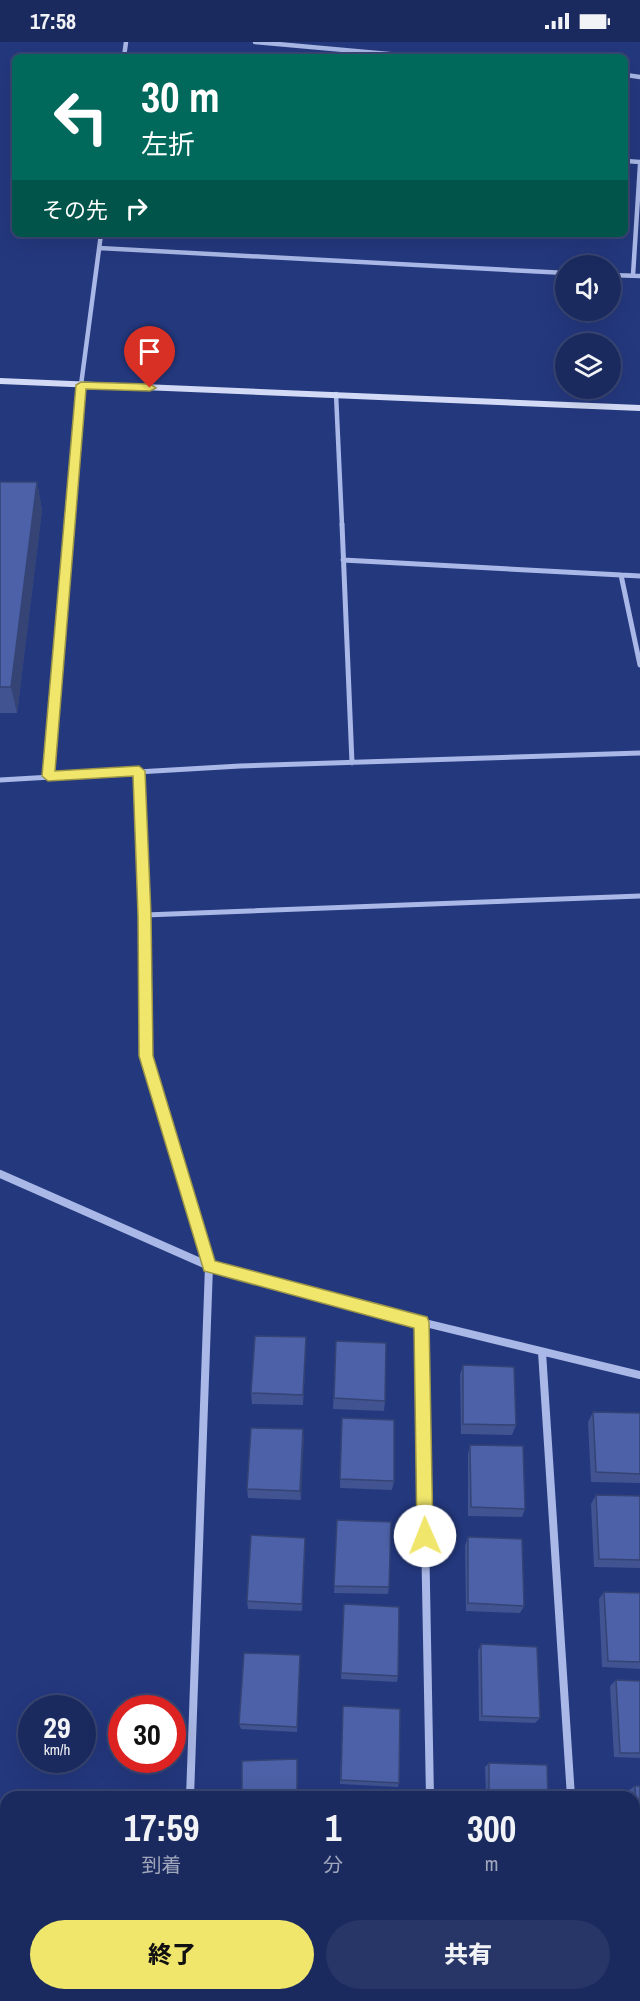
<!DOCTYPE html>
<html lang="ja">
<meta charset="utf-8">
<style>
body{margin:0;font-family:"Archivo Narrow","Noto Sans JP",sans-serif;background:#283667;color:#f1f3f6;height:100vh;display:flex;flex-direction:column;font-size:22px;white-space:nowrap}
*{box-sizing:border-box;margin:0}
p{font-size:20px;color:#a0a7bc}
.icon{flex:none;width:33px;height:33px;fill:none;stroke:currentColor;stroke-width:2;stroke-linecap:round;stroke-linejoin:round}
.map{position:relative;flex:1;overflow:hidden}
.panel{position:absolute;left:0px;top:1749px;width:640px;height:210px;display:flex;flex-direction:column;background:#1b2a5e;border-radius:18px 18px 0 0;box-shadow:0 6px 24px #0002,0 0 0 2px #394673}
.panel>*{flex:none}
.guide{position:absolute;left:12px;top:12px;width:616px;height:183px;border-radius:9px;box-shadow:0 6px 24px #0002,0 0 0 2px #394673;background:#00695c;color:#fff;overflow:hidden}
.tools{position:absolute;left:555px;top:213px;display:grid;gap:12px}
.tools a{display:grid;place-items:center;width:66px;height:66px;border-radius:50%;background:#1b2a5e;box-shadow:0 6px 24px #0002,0 0 0 2px #394673;font-size:30px}
.speed{position:absolute;left:18px;top:1653px;display:flex;gap:12px;font-size:30px;font-weight:700;text-align:center}
.speed>*{display:grid;place-content:center;width:78px;height:78px;border-radius:50%;background:#1b2a5e;box-shadow:0 6px 24px #0002,0 0 0 2px #394673;line-height:1}
.speed small{font-size:15px;font-weight:400}
.speed .limit{border:9px solid #d22;background:#fff;color:#111}
.pin{position:absolute;display:grid;place-items:center;width:51px;height:51px;color:#fff;margin:-62px -26px;border-radius:50% 50% 50% 0;rotate:-45deg;box-shadow:0 0 6px #0007}
.pin .icon{rotate:45deg}
.me{position:absolute;width:66px;margin:-33px;rotate:359deg;stroke-linejoin:round;filter:drop-shadow(0 0 4px #0008)}
.turn{display:flex;align-items:center;gap:21px;height:126px;padding:0 30px;font-size:27px}
.turn .icon{width:78px;height:78px;stroke-width:2.5}
.turn b{display:block;font-size:42px;line-height:51px}
.then{display:flex;align-items:center;height:57px;padding:0 30px;background:#0003;gap:12px;font-size:22px}
.eta{display:flex;justify-content:space-evenly;align-items:center;height:102px;text-align:center}
.eta b{font-size:36px;font-weight:800;line-height:42px}
.action{display:flex;gap:12px;margin-top:auto;padding:12px 30px}
.action a{flex:1;height:69px;border-radius:36px;background:#f0e66c;color:#111;font-size:24px;font-weight:800;line-height:69px;text-align:center}
.action a+a{background:#283667;color:#f1f3f6}
.status{display:flex;justify-content:space-between;align-items:center;height:42px;padding:0 30px;background:#1b2a5e;direction:ltr}
.status svg{height:16px;fill:currentColor}
.map>svg:first-child{display:block}
.lines{fill:none;stroke-linecap:round;stroke-linejoin:round}
.street-far2{stroke:#a9b8e6;stroke-width:4.5}
.street-far1{stroke:#a9b8e6;stroke-width:5}
.street{stroke:#a9b8e6;stroke-width:8}
.secondary{fill:#d2daf5;fill-rule:evenodd}
.wall{fill:#415390}
.shaded-wall{fill:#354475}
.building{fill:#4c61a7;stroke:#354475;stroke-width:1.5}
.route{fill:#f0e66c;stroke:#9c9646;stroke-width:1.5}
</style>
<div class="status"><b>17:58</b><svg viewBox="0 0 49 12"><path d="M0 12V9h3v3zM5 12V6h3v6zM10 12V3h3v9zM15 12V0h3v12zM26 1h20v11H26zM47 4h2v5h-2z"/></svg></div>
<div class="map">
<svg width="640" height="1959" viewBox="0 0 640 1959">
<rect width="100%" height="100%" fill="#24387e"/>
<g class="lines">
<path class="street-far2" d="M255,0L422,15
M124,15L126,0
M626,33L640,35
M626,119L640,120
M99,206L566,231
M610,233L640,234
M633,233L640,123
M336,352L342,483
M69,483L81,343L101,192"/>
<path class="street-far1" d="M342,482L352,721
M343,518L640,534
M621,533L640,623
M139,729L145,873L146,1014L178,1120
M48,734L69,482
M0,738L240,724L640,711
M145,873L640,854"/>
<path class="street" d="M177,1118L209,1224L190,1755
M0,1132L209,1224L421,1280L640,1333
M421,1280L430,1755
M542,1310L571,1755
M0,1802L6,1805
M184,1953V1959
M451,1953L476,1959
M584,1953V1959"/>
<path class="secondary" d="M0,336L640,363V369L0,342Z"/>
</g>
<path class="wall" d="M0,440H37L42,468L17,671H0Z
M336,1299L385,1359L384,1369L333,1367Z
M306,1307L303,1363L252,1362L251,1351Z
M463,1323L516,1383L512,1393L461,1392L460,1333Z
M593,1370L640,1371V1441L591,1440L588,1380Z
M342,1376L394,1439L392,1448L340,1446Z
M303,1387L301,1458L248,1456L247,1447Z
M470,1403L525,1467L522,1475L468,1474V1412Z
M596,1453L640,1454V1526L594,1525L591,1462Z
M337,1478L389,1545L388,1552L334,1551Z
M468,1495L524,1564L520,1571L466,1569L465,1504Z
M305,1504L302,1569L248,1567L247,1559Z
M604,1550L640,1551V1627L602,1625L599,1557Z
M344,1562L398,1634L397,1640L341,1637Z
M481,1602L540,1676L535,1681L479,1679L478,1609Z
M300,1613L297,1690L241,1687L239,1682Z
M616,1638L640,1639V1716L614,1715L610,1644Z
M343,1664L399,1741L398,1745L340,1742Z
M489,1721L548,1755H486L485,1725Z
M635,1744H640V1825H634V1755H629V1748Z
M634,1866L640,1949H634Z"/>
<path class="shaded-wall" d="M37,440L42,468L17,671L11,645Z
M306,1295V1307L303,1363V1353Z
M303,1387L304,1397L301,1458L300,1449Z
M305,1496V1504L302,1569V1562Z"/>
<path class="building" d="M0,440H37L11,645H0Z
M255,1294L306,1295L303,1353L251,1351Z
M336,1299L386,1301L385,1359L334,1356Z
M463,1323L514,1325L516,1383L463,1382Z
M593,1370L640,1371V1432L596,1430Z
M342,1376L394,1378V1439L340,1437Z
M251,1386L303,1387L300,1449L247,1447Z
M470,1403L523,1404L525,1467L471,1465Z
M596,1453L640,1454V1518L599,1517Z
M337,1478L391,1480L389,1545L334,1544Z
M251,1493L305,1496L302,1562L247,1559Z
M468,1495L522,1497L524,1564L468,1561Z
M604,1550L640,1551V1620L608,1619Z
M344,1562L399,1565L398,1634L341,1631Z
M481,1602L537,1605L540,1676L482,1674Z
M244,1611L300,1613L297,1685L239,1682Z
M616,1638L640,1639V1711H620Z
M343,1664L400,1667L399,1741L341,1738Z
M297,1717V1755H242V1719Z
M489,1721L547,1723L548,1755H489Z
M635,1744H640V1823H639Z
M634,1866H640V1949H637L634,1900Z"/>
<path class="route" d="M81,340L150,342L156,346L150,349L86,347L55,729L139,724L145,729L151,873L153,1014L215,1219L427,1275L429,1280L433,1494L431,1500L425,1502L419,1500L417,1494L414,1286L204,1229L139,1014L138,873L133,734L48,739L42,734L76,343Z"/>
</svg>
<div class="tools">
<a><svg class="icon" aria-label="sound" viewBox="0 0 24 24"><path d="M4 9h4l5-4v14l-5-4H4zM17 9q2 3 0 6"/></svg></a>
<a><svg class="icon" aria-label="layers" viewBox="0 0 24 24"><path d="M12 4l9 5-9 5-9-5zM3 14l9 5 9-5"/></svg></a>
</div>
<div class="speed"><div>29<small>km/h</small></div><div class="limit">30</div></div>
<div class="pin" style="left:150px;top:346px;background:#d93025"><svg class="icon" aria-label="arrive" viewBox="0 0 24 24"><path d="M6 21V4h12l-3 4 3 4H6"/></svg></div>
<svg class="me" style="left:425px;top:1494px" viewBox="-20 -20 40 40"><circle r="19" fill="#fff"/><path d="M0-13L10 11 0 6-10 11z" fill="#f0e66c"/></svg>
<div class="guide">
<div class="turn"><svg class="icon" aria-label="left" viewBox="0 0 24 24"><path d="M17 20v-9H6M10 6l-5 5 5 5"/></svg><div><b>30 m</b>左折</div></div>
<div class="then">その先<svg class="icon" aria-label="right" viewBox="0 0 24 24"><path d="M7 20v-9h11M14 6l5 5-5 5"/></svg></div>
</div>
<section class="panel">
<div class="eta">
<div><b>17:59</b><p>到着</p></div>
<div><b>1</b><p>分</p></div>
<div><b>300</b><p>m</p></div>
</div>
<div class="action"><a>終了</a><a>共有</a></div>
</section>
</div>
